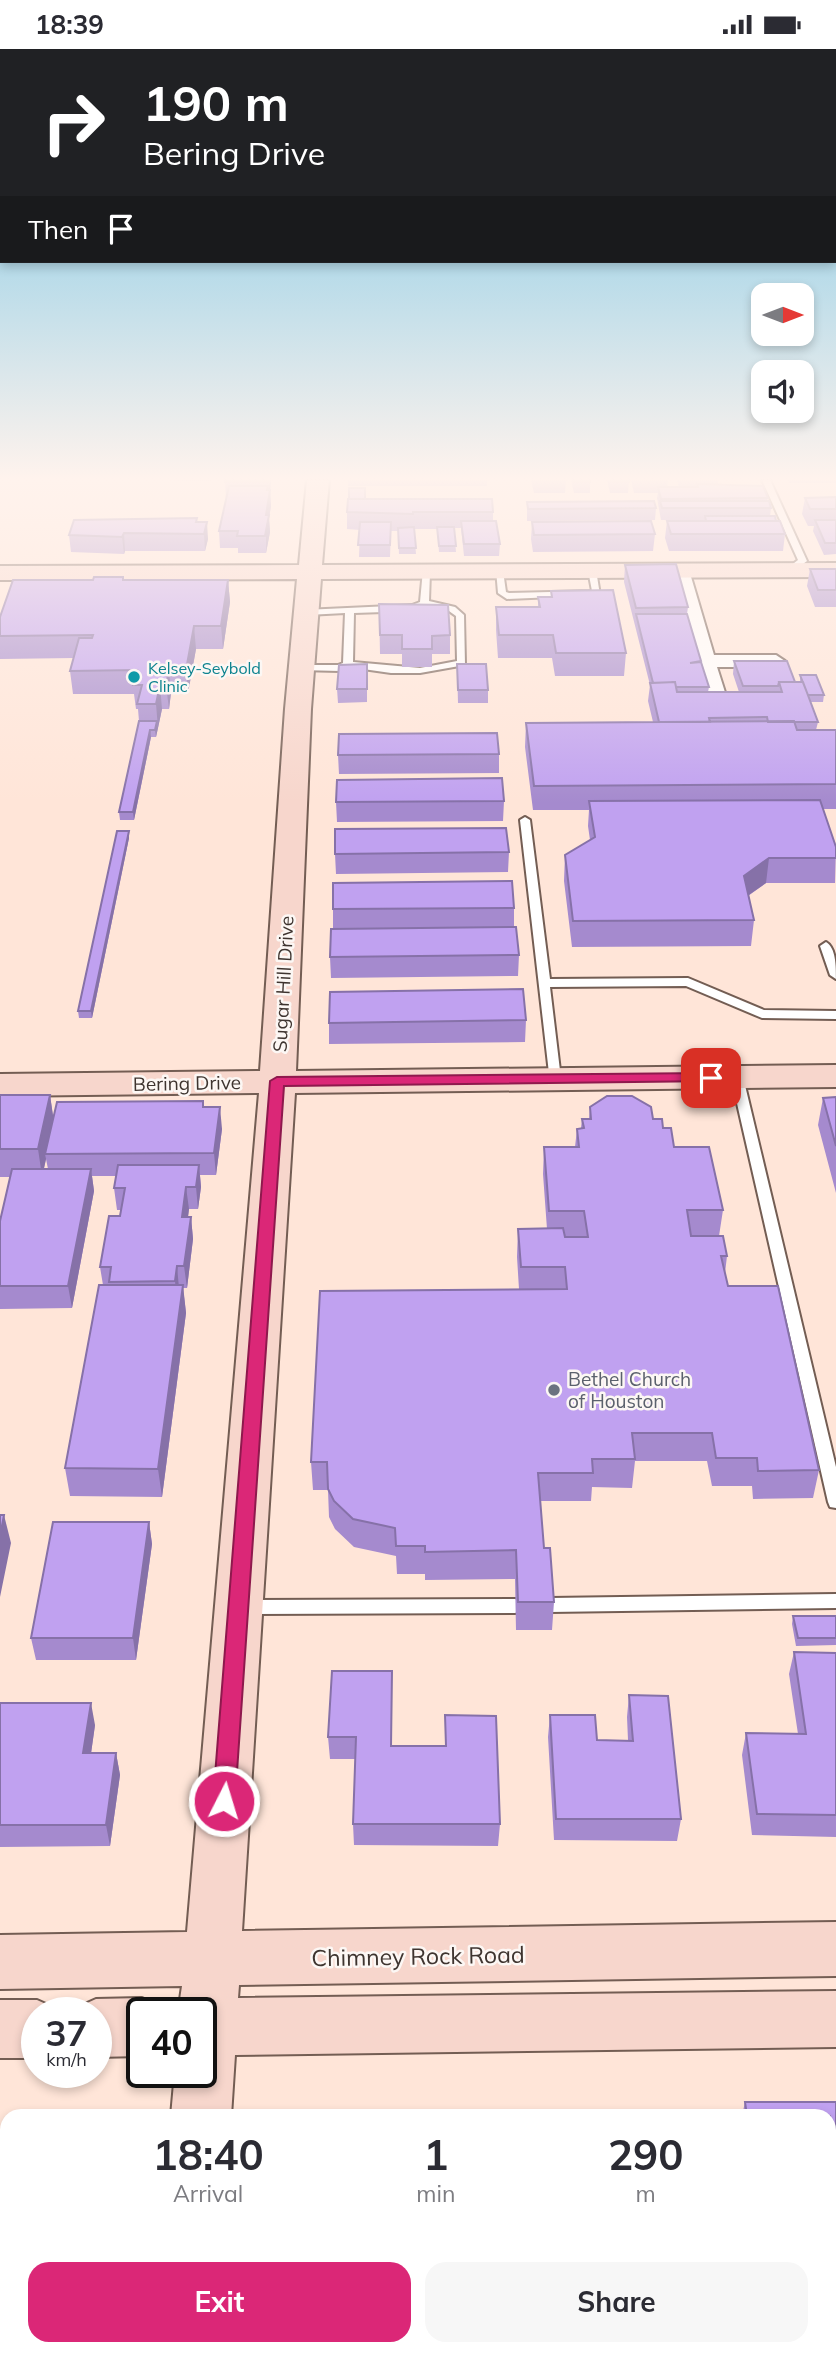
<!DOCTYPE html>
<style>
body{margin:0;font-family:Mulish,sans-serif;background:#f7f7f7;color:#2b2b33;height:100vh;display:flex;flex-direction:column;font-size:26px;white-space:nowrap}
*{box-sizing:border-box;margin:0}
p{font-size:23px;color:#7c7c81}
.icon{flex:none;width:38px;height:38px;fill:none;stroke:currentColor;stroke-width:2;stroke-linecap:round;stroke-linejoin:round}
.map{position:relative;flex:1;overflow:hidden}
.drawer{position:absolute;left:0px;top:2060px;width:836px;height:247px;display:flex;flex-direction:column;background:#fff;border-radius:21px 21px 0 0;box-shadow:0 4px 10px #0003}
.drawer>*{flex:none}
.hud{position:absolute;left:0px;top:0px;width:836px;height:214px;box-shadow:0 4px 10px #0003;background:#202124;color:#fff;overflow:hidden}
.needle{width:46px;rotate:90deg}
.controls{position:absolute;left:751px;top:234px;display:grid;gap:14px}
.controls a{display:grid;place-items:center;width:63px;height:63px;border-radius:14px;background:#fff;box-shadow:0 4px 10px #0003;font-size:35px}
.speed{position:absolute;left:21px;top:1948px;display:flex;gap:14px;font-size:35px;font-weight:700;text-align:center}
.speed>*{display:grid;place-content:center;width:91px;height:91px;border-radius:50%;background:#fff;box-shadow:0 4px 10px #0003;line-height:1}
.speed small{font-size:18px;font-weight:400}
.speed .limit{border:4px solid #111;border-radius:10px;background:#fff;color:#111}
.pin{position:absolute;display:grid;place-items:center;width:60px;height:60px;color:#fff;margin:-30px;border-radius:14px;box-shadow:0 4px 10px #0006}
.me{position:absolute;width:77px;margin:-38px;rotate:5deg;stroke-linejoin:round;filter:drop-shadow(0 0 5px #0008)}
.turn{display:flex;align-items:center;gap:24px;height:147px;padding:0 28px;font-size:32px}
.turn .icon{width:91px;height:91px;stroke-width:2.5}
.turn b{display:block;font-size:49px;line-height:60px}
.then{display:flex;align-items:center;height:66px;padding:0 28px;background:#0003;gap:14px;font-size:26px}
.eta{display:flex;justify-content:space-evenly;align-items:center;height:119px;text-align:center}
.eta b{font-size:42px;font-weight:700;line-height:49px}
.cta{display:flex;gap:14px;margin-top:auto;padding:14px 28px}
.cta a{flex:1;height:80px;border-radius:21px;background:#db2777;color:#fff;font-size:28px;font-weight:700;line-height:80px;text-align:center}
.cta a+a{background:#f7f7f7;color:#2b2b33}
.status{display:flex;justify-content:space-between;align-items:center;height:49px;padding:0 35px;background:#fff;direction:ltr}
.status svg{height:19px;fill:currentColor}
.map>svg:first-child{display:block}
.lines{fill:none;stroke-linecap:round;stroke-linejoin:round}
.lane-casing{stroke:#735d53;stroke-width:4}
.street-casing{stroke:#735d53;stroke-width:4}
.secondary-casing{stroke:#735d53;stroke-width:4}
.lane{fill:#fff;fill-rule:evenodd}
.street{fill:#fff;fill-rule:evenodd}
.secondary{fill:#f7d6cc;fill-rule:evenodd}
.wall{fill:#a58ace;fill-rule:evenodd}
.shaded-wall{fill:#8671a8}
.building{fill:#c0a1f0;stroke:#8671a8;stroke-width:2}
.route{fill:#db2777;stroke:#8e194d;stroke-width:2}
.culture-dot{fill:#0f9aa8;stroke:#fcf7f4;stroke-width:2.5}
.worship-dot{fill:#6b7280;stroke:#fcf7f4;stroke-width:2.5}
.labels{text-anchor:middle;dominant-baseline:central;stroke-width:5;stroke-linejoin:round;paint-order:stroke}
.far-culture-label{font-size:16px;fill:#0d838f;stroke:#fcf7f4;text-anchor:start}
.street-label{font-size:19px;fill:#3e342f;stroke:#fcf7f4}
.worship-label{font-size:19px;fill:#5b616d;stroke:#fcf7f4;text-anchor:start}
.near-street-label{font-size:23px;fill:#3e342f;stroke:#fcf7f4}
</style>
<div class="status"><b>18:39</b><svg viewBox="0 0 49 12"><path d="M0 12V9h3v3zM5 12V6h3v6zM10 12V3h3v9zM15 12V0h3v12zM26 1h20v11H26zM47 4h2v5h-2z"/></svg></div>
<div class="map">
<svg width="836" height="2306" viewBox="0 0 836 2306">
<rect width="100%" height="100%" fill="#ffe5d8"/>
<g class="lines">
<defs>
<path id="lane" d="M762,431H770L807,512L792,523L785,521L798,511Z
M592,518L596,521L600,546L507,550L498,544L496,520L503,522L506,543L509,544L592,542L588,521Z
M423,521L430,523L429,552L455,558L464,566L465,616L420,624H391L349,618L340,622L299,621V617L302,616H338L343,614L345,564L307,566L303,563L304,561L412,556L420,553ZM425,557L449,562L456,567L457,612L420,619L353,613L354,564L414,562Z
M525,768L530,771L550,930L688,929L764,961L836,962V970L762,969L686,937L550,938L561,1030L560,1033H550L520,771Z
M826,893C836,899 836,917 836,930L830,926L820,897Z
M737,1024L743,1028L836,1418V1459L830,1458L828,1453L731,1028Z
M836,1545V1559L550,1563L544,1561L541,1556L544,1551L550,1549Z
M515,1550L521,1552L524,1557L521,1562L515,1564L244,1565L238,1563L235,1558L238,1553L244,1551Z"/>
<path id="street" d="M680,516L689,521L714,606H776L785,612L776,618H717L730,659L727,663L720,665L710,659L671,521Z"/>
<path id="secondary" d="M307,431H329L322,516L836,514V528L321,530L311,660L296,1022L836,1016V1038L295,1044L242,1882L836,1873V1927L239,1936L238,1949L836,1942V1998L235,2006L231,2067H171L175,2023H201V1964H178L182,1937L0,1940V1886L187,1883L259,1044L0,1047V1025L260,1022L285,660L297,530L0,531V517L299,516Z
M142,1949L162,1958L165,1964H142V2007L96,2008V1964H74L76,1959L96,1950Z
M0,1951H37L57,1960L59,1964H37V2009H0Z
M152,2300H218L217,2306H151Z"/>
</defs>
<use href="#lane" class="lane-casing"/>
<use href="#street" class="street-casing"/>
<use href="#secondary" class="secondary-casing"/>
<use href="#lane" class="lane"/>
<use href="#street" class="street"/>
<use href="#secondary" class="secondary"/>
</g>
<path class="wall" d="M166,431H211V432Z
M225,431H271L270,441L271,457L269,469L270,483L266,504H238V499H220L219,482L226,450Z
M348,431H487V437H348Z
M531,431H566L565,444H534Z
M571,431H590V444H574Z
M607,431H629L628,444H610Z
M631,431H668L667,438H679L677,431H718V436L768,449L767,452L771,459L770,467L776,472L785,485L783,502H669L665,489L667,472H704V471H661L657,449L658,444H634Z
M788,431H836V434H789Z
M836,448V505L824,506L813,482L814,477H808L802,465L805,449Z
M365,450L493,463V472L500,495L499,507H464L461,479H454L456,503H439L437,480H414L416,505H399L398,482H391L390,508H359L360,481L347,480V463Z
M527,453L656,459L655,471L527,472Z
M198,473L208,490L205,502H125L124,505L71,503L69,486Z
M532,473L655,485L653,502L533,503L531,490Z
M625,516L688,558L687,565L709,638L708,643H739L733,625L734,612L795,633H800V626L824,646L823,653H810L818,673L816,681H836V760H823L836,798L835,834H766L748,847L754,871L751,897L572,898L564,832L565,806L590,791L588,777L589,761H533L525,698L526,674L653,673L648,652L650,636L624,533Z
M810,520H836V558H815L807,537Z
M123,528L124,531H228L230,553L223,600H196L188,644H171L169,660H162L156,688H151L134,771H120L119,763L139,672L138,660H136L134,645H73L70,622L74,609L0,610V568L93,531Z
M551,542L626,604L624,627H555L552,609H498L496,581V558H538V548H551Z
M379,555L450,586V605H432V618H402V605H380Z
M367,615V653L338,654L337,640Z
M457,615L488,641V654H458Z
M499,705V724L339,725L338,706Z
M504,752L503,772L337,773L336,753Z
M129,782V789L92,969H79L78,962Z
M509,803L508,823L336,825L335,805Z
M514,859V878L519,906L518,927L331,929L330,908L333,880V860Z
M526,971L525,993L329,995V974Z
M0,1046H50L53,1068L204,1058L222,1080L216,1126H200L201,1138L198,1160H189L188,1168H191L193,1190L187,1239H183L186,1264L162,1448L70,1447L65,1419L103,1236L100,1218L120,1167L121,1161H117L114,1139L116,1127H92L94,1142L72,1259L0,1260V1172L11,1128H0ZM46,1110L48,1120H44Z
M836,1048V1144L818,1076L823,1049Z
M590,1058L653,1070L663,1079L674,1098L723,1161L719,1187L727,1207L725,1224L728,1237L819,1421L813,1449L753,1450L752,1437H712L707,1412H635L632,1439L592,1438L591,1452H540L544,1499L554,1553L552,1581H516L515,1530L425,1531V1525H397L396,1507L354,1498L335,1480L329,1468L328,1441H313L311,1413L519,1240L517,1208L518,1180H547L543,1125L544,1098H575L577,1080L581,1079L582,1070H589Z
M149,1473L152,1495L136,1611H36L31,1589Z
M793,1567H836V1596L796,1597L792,1575Z
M794,1603L836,1604V1788L752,1786L742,1706L746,1684L798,1685L789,1625Z
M392,1644V1697H445V1666L500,1775L498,1797L354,1796L353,1775L355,1710H330L328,1688Z
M629,1646L681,1770L677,1792L554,1791L548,1688L550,1666L597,1691H628L627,1668Z
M0,1654L95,1676L91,1704H116L120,1726L110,1797L0,1798Z
M745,2053H836V2276L830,2277V2067H742Z
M0,2116H7V2300H9H0Z"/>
<path class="shaded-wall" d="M269,431H271L270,445V441L271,457L269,469L270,483L266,504V466L268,437L269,451Z
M207,473L208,490L205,502L204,485Z
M124,484L125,502L124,505L122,488Z
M228,531L230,553L223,600L221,577Z
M194,577L196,600L188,644L186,621Z
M169,621L171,644L169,660L166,636Z
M160,636L162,660L158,679L156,655Z
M157,672L158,679L156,688L155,681Z
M150,681L151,688L134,771L133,763Z
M129,782V789L92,969L91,962Z
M769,809L766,834L740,852L744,827Z
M50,1046L54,1073L45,1105L46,1110L42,1127L38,1100Z
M220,1058L222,1080L216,1126L214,1104Z
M199,1116L201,1138L198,1160L196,1138Z
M91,1120L94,1142L72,1259L68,1237Z
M186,1138L189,1160L185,1190L182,1168Z
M191,1168L193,1190L187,1239L184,1217Z
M177,1217L179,1239L177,1254L175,1232Z
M183,1236L186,1264L162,1448L158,1420Z
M4,1466L11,1494L0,1548V1487Z
M149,1473L152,1495L136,1611L133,1589Z
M91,1654L95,1676L88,1726L83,1704Z
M116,1704L120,1726L110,1797L106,1776Z
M7,2253V2294L2,2283Z"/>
<path class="building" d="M225,431H269L268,433H225Z
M574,431H590V433H574Z
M611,431H629V433H611Z
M697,435L763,437L768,449L661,450L658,438H698Z
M229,437H268L267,441H270L266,466H269L265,487H237L238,482H219Z
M349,439H365V450H349Z
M836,448V460H810L805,449Z
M348,450H492L493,463H413V465L347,463Z
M654,452L656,459L528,460L527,453Z
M660,452H769L771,459H662Z
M705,467H775L776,472H706Z
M197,469L196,473H207L204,485L124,484L122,488L69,486L74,471Z
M815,471H836V494H825Z
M461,472H496L500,495H464Z
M651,472L655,485L534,486L532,473Z
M667,472H780L785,485H671Z
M360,473H391L390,496H358Z
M414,478L416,499H399L398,479Z
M437,478H454L456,497H439Z
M676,515L688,558L636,559L625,516Z
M810,520H836V541H818Z
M94,528H123V531H228L221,577H194L186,621H169L166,636H160L156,655H137L142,636H133L137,621L70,622L79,589H92L93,586L0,587V568L13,531H93Z
M613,541L626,604H556L553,586H499L496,558H540L538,548H552L551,542Z
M379,555L448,556L450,586L432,587V600H402V586H380Z
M636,565H687L701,612L690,614L701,613L709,638H676L675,633L653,634Z
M734,612H787L795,633H779L778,637H743Z
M367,615V640H337L339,616Z
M457,615H486L488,641H458Z
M800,626H816L824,646H808Z
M675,633L677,643H782L779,633H803L818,673H768L767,668L709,669L710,673H659L650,634Z
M139,672H157L155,681H150L133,763H119Z
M794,672L797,681H836V735L534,737L526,674Z
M497,684L499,705L338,706L339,685Z
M502,729L504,752L336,753L337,731Z
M820,751L836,798V809H769L744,827L754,871L573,872L565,806L595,788L589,752Z
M506,779L509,803L335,805V780Z
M117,782H129L91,962H78Z
M512,832L514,859L333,860V834Z
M516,878L519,906L330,908L331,880Z
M523,940L526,971L329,974L330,943Z
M0,1046H50L38,1100H0Z
M607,1047H632L651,1058L653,1070H662L663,1079H671L674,1098H709L723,1161H687L691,1187H723L727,1207H721L728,1237H778L819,1421L758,1422L757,1409H716L712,1384H632L635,1410H592L593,1424H538L544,1499H550L554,1553H518L516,1501L425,1503V1497H396L395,1479L353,1470L334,1452L328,1440L327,1413H311L320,1242L567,1240L565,1218H521L518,1180L563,1179L565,1188H588L584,1162H549L544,1098H579L577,1080L584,1079L582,1070H591L590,1058Z
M836,1048V1097L823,1049Z
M203,1052V1058H220L214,1104L45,1105L57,1053Z
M118,1116H199L196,1138H186L182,1168H191L184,1217H177L175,1232L109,1233L111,1218H100L109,1167H120L125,1139H114Z
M12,1120H91L68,1237H0V1172Z
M99,1236H183L158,1420L65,1419Z
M0,1466H4L0,1487Z
M53,1473H149L133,1589H31Z
M793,1567H836V1589H798Z
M794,1603L836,1604V1766L757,1765L746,1684L806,1685Z
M332,1622H392L391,1697H446L445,1666L496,1667L500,1775H353L356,1688H328Z
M629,1646L668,1647L681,1770H556L550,1666H595L597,1691L633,1692Z
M0,1654H91L83,1704H116L106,1776H0Z
M745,2053H836V2259H830V2067H747Z
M0,2116H7V2253L2,2283H0Z"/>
<linearGradient id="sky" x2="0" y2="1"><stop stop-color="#6cc2e5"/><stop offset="0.57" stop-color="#fff3ed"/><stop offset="1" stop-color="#fff3ed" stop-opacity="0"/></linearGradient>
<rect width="836" height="754" fill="url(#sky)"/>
<path class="route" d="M711,1024L716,1025V1032L284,1037L235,1752L232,1759L224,1762L216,1759L213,1752L270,1032L277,1028Z"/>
<circle class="culture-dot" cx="134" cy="628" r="7"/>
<circle class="worship-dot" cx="554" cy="1341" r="7"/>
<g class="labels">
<g class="far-culture-label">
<text x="148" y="619">Kelsey-Seybold<tspan x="148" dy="18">Clinic</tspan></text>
</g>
<g class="street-label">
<text transform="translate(283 935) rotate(-87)">Sugar Hill Drive</text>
<text transform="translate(187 1034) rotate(-1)">Bering Drive</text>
</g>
<g class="worship-label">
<text x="568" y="1330">Bethel Church<tspan x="568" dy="22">of Houston</tspan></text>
</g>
<g class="near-street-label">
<text transform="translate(418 1907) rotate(-1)">Chimney Rock Road</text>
</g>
</g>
</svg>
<div class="controls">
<a><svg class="needle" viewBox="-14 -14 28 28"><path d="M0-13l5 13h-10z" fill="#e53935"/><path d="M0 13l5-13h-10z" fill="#7c7c81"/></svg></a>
<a><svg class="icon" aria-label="sound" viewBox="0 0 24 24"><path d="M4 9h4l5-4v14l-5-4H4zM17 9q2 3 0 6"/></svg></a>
</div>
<div class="speed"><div>37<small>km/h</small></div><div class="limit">40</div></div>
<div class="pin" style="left:711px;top:1029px;background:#d93025"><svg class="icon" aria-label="arrive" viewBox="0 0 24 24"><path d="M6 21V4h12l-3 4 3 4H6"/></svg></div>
<svg class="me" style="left:224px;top:1752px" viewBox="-20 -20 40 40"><circle r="17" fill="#db2777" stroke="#fff" stroke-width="3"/><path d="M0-11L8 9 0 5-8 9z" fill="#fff"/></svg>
<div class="hud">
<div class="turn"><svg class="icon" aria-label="right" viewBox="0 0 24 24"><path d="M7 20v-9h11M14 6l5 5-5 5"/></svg><div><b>190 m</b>Bering Drive</div></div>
<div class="then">Then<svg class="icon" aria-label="arrive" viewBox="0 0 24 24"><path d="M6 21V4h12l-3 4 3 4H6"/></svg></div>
</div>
<section class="drawer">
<div class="eta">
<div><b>18:40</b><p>Arrival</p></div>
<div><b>1</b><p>min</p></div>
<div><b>290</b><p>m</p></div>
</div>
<div class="cta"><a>Exit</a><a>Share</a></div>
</section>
</div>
